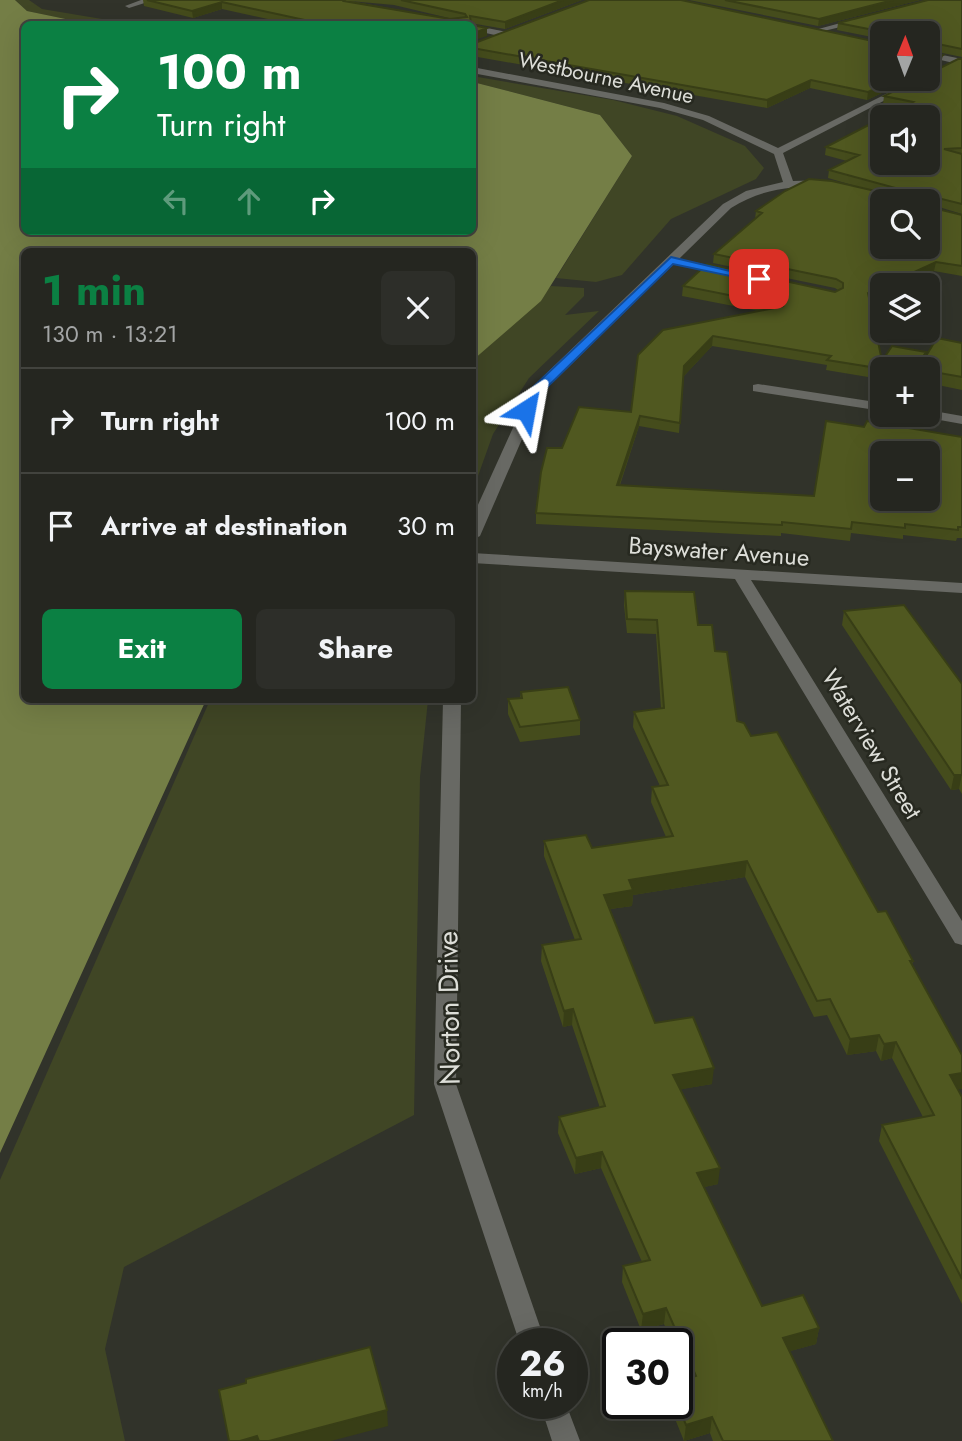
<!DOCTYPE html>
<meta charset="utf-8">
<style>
body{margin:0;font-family:Jost,sans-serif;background:#2d2e29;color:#f1f3f6;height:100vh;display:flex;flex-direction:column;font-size:26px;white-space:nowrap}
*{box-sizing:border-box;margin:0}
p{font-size:23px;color:#a3a5a5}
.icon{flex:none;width:38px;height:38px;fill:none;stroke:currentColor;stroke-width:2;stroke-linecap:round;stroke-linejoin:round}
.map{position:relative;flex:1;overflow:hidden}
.panel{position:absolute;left:21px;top:248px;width:455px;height:455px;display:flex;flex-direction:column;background:#252620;border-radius:10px;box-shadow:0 7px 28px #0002,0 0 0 2px #42433e}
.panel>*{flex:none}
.hud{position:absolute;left:21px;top:21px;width:455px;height:214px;border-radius:10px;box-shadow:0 7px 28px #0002,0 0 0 2px #42433e;background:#0b8043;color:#fff;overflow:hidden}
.needle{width:46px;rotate:1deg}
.fabs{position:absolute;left:870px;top:21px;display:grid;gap:14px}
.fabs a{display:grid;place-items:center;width:70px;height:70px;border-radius:10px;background:#252620;box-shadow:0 7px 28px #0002,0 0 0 2px #42433e;font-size:35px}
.speed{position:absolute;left:497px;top:1328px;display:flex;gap:14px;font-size:35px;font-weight:700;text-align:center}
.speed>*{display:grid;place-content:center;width:91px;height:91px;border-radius:50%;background:#252620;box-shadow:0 7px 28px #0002,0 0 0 2px #42433e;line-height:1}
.speed small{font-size:18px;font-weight:400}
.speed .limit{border:4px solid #111;border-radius:10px;background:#fff;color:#111}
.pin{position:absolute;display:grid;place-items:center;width:60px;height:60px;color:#fff;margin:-30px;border-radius:14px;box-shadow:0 4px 10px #0006}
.me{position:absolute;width:77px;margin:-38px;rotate:34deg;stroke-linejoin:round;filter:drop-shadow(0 0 5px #0008)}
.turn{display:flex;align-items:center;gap:24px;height:147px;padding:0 21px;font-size:32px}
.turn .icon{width:91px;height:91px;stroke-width:2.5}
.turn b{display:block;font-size:49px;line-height:60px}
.lanes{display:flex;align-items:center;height:66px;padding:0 21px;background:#0003;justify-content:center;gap:35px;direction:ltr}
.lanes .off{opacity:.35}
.round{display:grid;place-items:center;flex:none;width:74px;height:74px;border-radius:10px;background:#2d2e29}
.headline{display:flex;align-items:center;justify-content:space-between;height:119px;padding:0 21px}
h1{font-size:42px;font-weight:700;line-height:52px;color:#0b8043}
.action{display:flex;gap:14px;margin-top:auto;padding:14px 21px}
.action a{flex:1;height:80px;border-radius:10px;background:#0b8043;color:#fff;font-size:28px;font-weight:700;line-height:80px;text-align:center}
.action a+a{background:#2d2e29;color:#f1f3f6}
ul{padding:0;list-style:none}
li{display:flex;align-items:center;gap:21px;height:105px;padding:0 21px;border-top:2px solid #42433e}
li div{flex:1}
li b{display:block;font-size:26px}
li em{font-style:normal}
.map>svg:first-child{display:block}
.green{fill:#404625}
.water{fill:#747e46}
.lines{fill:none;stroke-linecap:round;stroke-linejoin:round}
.service{fill:#686964;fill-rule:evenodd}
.minor{fill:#686964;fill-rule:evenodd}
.tertiary{fill:#686964;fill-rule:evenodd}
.wall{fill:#454c1c;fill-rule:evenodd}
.shaded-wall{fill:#383e16}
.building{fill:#505820;stroke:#383e16;stroke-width:2;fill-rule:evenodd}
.route{fill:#1a73e8;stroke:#114b97;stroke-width:2}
.labels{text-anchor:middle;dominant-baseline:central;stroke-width:5;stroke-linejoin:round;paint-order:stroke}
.far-street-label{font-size:21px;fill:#ddded8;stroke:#272920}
.street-label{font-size:24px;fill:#ddded8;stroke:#272920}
.near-street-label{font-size:28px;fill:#ddded8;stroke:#272920}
</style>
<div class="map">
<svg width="962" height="1441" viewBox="0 0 962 1441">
<rect width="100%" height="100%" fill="#31332a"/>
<path class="green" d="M15,0H29L42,9L132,24H90L27,11Z
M472,76L613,100L677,116L745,146L764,168L756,179L671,219L622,275L596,282L556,278L632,156L600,115L473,82Z
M551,286L584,288V296L565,315L599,311L529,378L493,434L473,490V355Z
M210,700H428L420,777L414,1115L124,1267L105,1349L125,1441H0V1180Z"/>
<path class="water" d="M0,0H15L27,11L90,24H24V231H472L473,82L600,115L632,156L541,301L473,360L472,252H24V700H206L0,1153Z"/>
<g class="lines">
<path class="service" d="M671,257L730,270L732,272L726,275L667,262V258Z"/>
<path class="minor" d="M141,0H154L129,8L125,6Z
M859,18L862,22L815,33L811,31Z
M472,25L507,32L508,34L504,37L472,30Z
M472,67L664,103L709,116L778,148L916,79H926L783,153L793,181L826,180L831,183L826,186C791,186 761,189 731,208L542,393L480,536L472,540V518L531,388L723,204L746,191L783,182L774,154L703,120L660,108L472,73Z
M758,384L882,403V411L753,391V385Z
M928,410L962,416V424L923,417L922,415H928Z
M472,553L962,583V593L751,580L962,921V945L955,943L735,579L472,563Z
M443,700H461L456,1084L546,1344H520L434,1084Z
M540,1404H566L580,1441H552Z"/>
<path class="tertiary" d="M928,52L962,59V65L928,57Z"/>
</g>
<path class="wall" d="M143,0H582L505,29L470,23L471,24H291L222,9L193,18L144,6ZM350,1L394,5L453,19H450Z
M689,0H920L818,26Z
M962,0V57L928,50V33H882V39L837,30L838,23Z
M472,44L882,79H911L867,100L810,88L767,108L472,56Z
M962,59V214L929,204V207L962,215V276L934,271L903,285H882V295L869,301L882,361L926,352V357L962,343V390L928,383V369H882V383L874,382V378L826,370L827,365L712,346L683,377L679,433L639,426L620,485L814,496L864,427L962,437V538H957L956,541L903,535V539L851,533L850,541L781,533V536L536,524V513L562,448L631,412L638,355L759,311L682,296L683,286L835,292L838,290L835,288L713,263L714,254L755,219L756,211L873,191L828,178L829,170L847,161L825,155L826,147L902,108L883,104L884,96Z
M625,591L698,625L715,651L737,721L751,736L913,961L912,965L958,1089L962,1097V1304L879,1141L882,1125L923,1117L892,1058L881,1061L876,1051L847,1055L827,1015L814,1017L745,877L633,895L632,906L610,909L655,1023L712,1084L681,1089L718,1184L704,1187L762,1306L819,1328L816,1344L790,1351L833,1441H713L710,1433L684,1441L669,1404H677L688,1379L677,1355V1344H673L664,1324L641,1330L622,1282L623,1266L642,1262L601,1168L575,1174L558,1133L559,1117L600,1108L572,1025L563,1027L541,961L542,945L575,940L544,856V841L592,848L666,837L651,802L652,787L660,786L633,727L634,712L661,709L656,634L627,633L624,605Z
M844,611L962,684V794L959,789L951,790L842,625Z
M521,692L580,720V735L520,742L508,714V699L520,698Z"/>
<path class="shaded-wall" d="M563,0H582L505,29V22Z
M893,0H920L818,26L819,19Z
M222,2V9L193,18L192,11Z
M487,28V36L472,41V34Z
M943,55L941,63L928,70V63Z
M896,79H911L867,100L868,92Z
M811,80L810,88L767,108V100Z
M936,262L934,271L903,285H884Z
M882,286V295L866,302L868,293Z
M713,336L712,346L683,377L684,366Z
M640,416L639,426L616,495L617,485Z
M962,774L959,789L951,790L954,775Z
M747,861L745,877L633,895L632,906L603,910L604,895L629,880Z
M573,1009L572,1025L563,1027L564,1011Z
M879,1035L876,1051L847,1055L850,1039Z
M896,1042L892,1058L881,1061L884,1044Z
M714,1068L712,1084L672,1091L673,1075Z
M962,1073V1089L946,1091L950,1075Z
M602,1152L601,1168L575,1174L576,1158Z
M720,1168L718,1184L696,1189L697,1173Z
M666,1308L664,1324L641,1330L643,1314Z
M819,1328L816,1344L780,1354L783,1338Z
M387,1410L388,1426L331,1441H269Z
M712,1417L710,1433L684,1441L686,1425Z
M257,1436L258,1441H240Z"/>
<path class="building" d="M147,0H345L344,1L450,19L467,17L465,14L401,0H563L505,22L470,16L471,24H323L222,2L192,11Z
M589,0H681L882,43V79H896L868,92L811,80L767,100L472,48V44Z
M725,0H893L819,19Z
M928,0H962V49L928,42V33H884V32L838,23Z
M472,25L487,28L472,34Z
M928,51L943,55L928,63V65Z
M958,59H962V148L944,149L962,154V204L930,196L927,198L929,207L962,215V266L936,262L868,293L882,361L892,346L926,352L915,369H882V373L875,371L877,368L827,360L831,356L713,336L684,366L680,423L640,416L617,485L814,496L826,421L864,427L867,421L962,437V527H958V530L905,524V528L852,522L851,529L782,522V525L536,513L541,472L547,448H562L579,407L631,412L638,355L663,330L784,306L683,286L707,264L835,292L843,288V283L836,279L714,254L762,213L756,211L785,191L809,179L832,181L884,193L904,194L903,190L829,170L859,155L826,147L882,118V163H928V117H884L913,102L884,96L918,79H928V74ZM882,201H928V247H882ZM882,453H928V499H882Z
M937,338L962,343V377L928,371V369H918Z
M625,591L694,592L698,625H712L715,651L727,652L737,721L744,723L751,736L777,732L878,912L886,911L913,961H910L962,1055V1073L950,1075L962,1097V1279L882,1125L934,1115L896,1042L884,1044L879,1035L850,1039L830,999L817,1001L747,861L629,880L633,890L604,895L655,1023L693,1017L714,1068L673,1075L720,1168L697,1173L762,1306L803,1295L819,1328L783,1338L833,1441H723L712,1417L686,1425L677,1403V1382L696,1376L666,1308L643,1314L623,1266L650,1260L602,1152L576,1158L559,1117L605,1106L573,1009L564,1011L542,945L581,939L544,841L586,835L592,848L673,836L652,787L668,785L634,712L664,708L657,620L627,619Z
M904,605L962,684V775H954L844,611Z
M568,687L580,720L520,727L508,699L522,698L521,692Z
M370,1347L387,1410L269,1441H259L257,1436L240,1441H229L219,1390L246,1383V1379Z"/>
<path class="route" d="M671,257L764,279L759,282L673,264L541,393L531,413H522L520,410L531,389Z"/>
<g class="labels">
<g class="far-street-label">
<text transform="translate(606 78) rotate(12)">Westbourne Avenue</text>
</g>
<g class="street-label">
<text transform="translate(719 551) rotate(4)">Bayswater Avenue</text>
<text transform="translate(872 744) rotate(59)">Waterview Street</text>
</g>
<g class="near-street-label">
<text transform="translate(449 1008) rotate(-91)">Norton Drive</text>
</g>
</g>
</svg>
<div class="fabs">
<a><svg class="needle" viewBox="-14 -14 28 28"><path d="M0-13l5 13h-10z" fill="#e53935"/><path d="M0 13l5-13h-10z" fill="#a3a5a5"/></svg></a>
<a><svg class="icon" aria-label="sound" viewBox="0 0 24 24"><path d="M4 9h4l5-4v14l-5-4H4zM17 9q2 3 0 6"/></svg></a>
<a><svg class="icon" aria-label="search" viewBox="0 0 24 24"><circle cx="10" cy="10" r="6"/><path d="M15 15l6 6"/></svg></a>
<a><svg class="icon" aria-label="layers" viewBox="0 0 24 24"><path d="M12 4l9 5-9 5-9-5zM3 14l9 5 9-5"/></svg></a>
<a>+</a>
<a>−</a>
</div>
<div class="speed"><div>26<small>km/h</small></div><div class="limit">30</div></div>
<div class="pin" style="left:759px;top:279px;background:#d93025"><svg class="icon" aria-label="arrive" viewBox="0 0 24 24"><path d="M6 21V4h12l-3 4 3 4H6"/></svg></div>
<svg class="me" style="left:526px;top:410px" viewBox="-20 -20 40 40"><path d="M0-17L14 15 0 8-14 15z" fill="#1a73e8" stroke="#fff" stroke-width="4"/></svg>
<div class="hud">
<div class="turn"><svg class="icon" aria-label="right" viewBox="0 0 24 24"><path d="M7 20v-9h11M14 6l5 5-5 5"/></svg><div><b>100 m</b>Turn right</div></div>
<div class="lanes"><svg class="icon off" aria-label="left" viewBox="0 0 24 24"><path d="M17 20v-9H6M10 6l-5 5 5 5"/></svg><svg class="icon off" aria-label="ahead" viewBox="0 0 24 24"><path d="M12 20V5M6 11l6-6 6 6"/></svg><svg class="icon" aria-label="right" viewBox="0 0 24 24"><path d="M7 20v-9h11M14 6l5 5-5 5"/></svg></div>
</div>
<section class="panel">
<div class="headline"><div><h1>1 min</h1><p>130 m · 13:21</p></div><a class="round"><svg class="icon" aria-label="close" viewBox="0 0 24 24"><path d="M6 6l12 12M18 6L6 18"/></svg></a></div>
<ul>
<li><svg class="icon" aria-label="right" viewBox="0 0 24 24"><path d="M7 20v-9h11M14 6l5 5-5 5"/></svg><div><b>Turn right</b></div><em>100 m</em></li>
<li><svg class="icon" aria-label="arrive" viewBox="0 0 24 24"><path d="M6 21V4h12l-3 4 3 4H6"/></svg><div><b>Arrive at destination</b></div><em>30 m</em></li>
</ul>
<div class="action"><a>Exit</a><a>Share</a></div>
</section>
</div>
